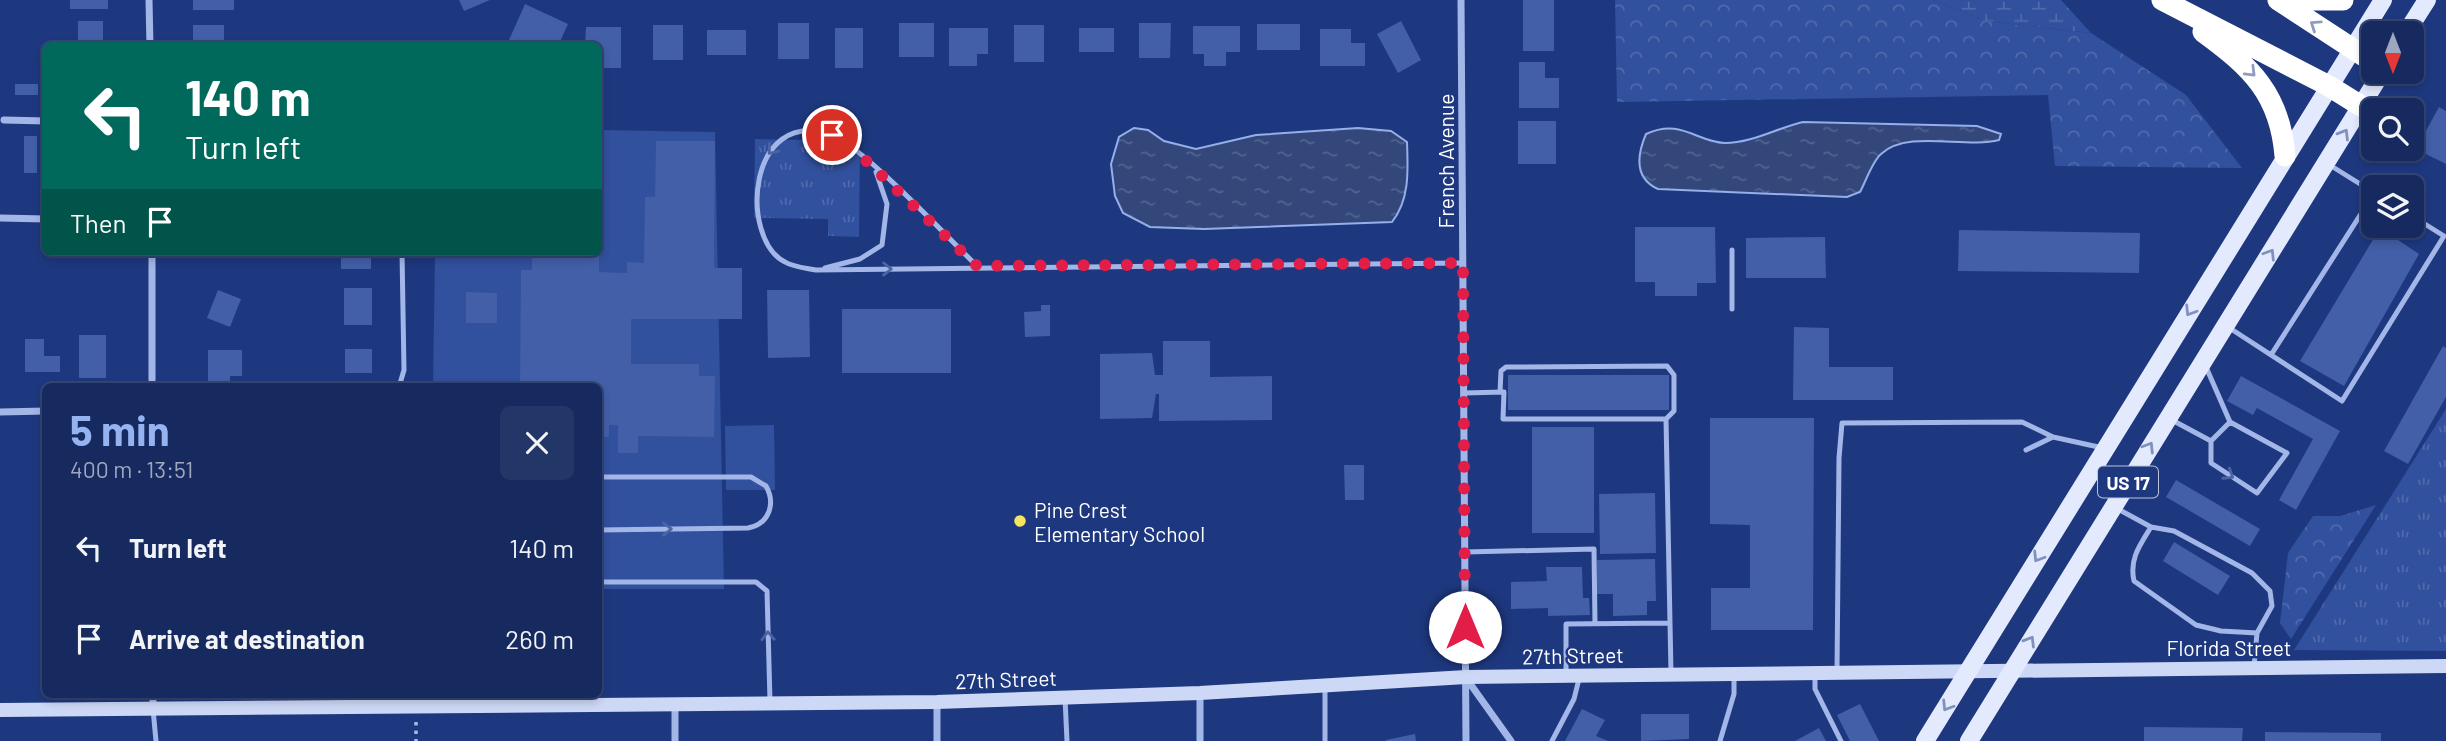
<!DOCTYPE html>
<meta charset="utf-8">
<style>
body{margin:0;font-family:Barlow,sans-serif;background:#233668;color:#f1f3f6;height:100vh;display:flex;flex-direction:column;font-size:26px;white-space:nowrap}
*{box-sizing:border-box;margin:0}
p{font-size:23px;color:#9ea7bd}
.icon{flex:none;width:38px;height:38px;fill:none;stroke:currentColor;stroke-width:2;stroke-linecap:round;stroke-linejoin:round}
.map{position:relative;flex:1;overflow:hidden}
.details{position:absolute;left:42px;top:383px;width:560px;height:315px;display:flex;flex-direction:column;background:#162a5f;border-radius:10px;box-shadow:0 4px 10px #0003,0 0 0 2px #354674}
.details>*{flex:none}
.guide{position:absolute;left:42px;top:42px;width:560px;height:214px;border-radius:10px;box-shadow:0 4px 10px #0003,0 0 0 2px #354674;background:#00695c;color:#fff;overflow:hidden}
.needle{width:46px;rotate:180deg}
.fabs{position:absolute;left:2361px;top:21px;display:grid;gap:14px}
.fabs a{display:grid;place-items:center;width:63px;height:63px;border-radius:10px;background:#162a5f;box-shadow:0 4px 10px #0003,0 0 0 2px #354674;font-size:35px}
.pin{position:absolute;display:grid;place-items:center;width:60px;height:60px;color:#fff;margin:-30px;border:4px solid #fff;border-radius:50%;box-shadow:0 2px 7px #0007}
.me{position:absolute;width:77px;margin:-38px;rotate:0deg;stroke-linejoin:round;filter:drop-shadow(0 0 5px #0008)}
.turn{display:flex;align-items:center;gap:24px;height:147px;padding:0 28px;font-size:32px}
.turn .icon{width:91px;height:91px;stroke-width:2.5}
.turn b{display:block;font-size:49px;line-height:60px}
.then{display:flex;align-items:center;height:66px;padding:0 28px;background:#0003;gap:14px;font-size:26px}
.round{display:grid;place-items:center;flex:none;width:74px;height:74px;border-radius:10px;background:#233668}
.head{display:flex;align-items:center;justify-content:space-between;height:119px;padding:0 28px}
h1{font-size:42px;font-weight:700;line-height:52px;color:#95b2f1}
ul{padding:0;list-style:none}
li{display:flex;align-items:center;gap:21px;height:91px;padding:0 28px}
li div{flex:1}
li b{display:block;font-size:26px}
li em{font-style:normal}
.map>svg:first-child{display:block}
.forest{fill:url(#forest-crowns)}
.wetland{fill:url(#wetland-marsh)}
.park{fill:url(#park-tufts)}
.pitch{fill:#31509d}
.water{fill:url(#water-ripples);stroke:#95afea;stroke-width:2}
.building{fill:#425fa7}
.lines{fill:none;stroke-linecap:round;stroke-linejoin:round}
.path{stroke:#a2b6e8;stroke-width:3.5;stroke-dasharray:3.5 5;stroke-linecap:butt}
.lane{stroke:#a2b6e8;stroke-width:5}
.street{stroke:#a2b6e8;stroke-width:7}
.secondary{stroke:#cdd8f6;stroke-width:14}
.primary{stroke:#e4eafe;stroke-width:18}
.highway{stroke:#fff;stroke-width:21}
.oneway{stroke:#8e9cbf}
.oneway2{stroke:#8191be}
.oneway3{stroke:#4c64a4}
.route{stroke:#e11d48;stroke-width:12;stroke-dasharray:0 21.6}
.poi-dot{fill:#f7e461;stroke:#1e387f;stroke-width:2.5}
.labels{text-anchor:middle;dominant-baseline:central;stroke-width:5;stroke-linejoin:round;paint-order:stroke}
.shield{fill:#1e387f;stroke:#bcc3d9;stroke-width:2}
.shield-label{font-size:19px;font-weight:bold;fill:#fff}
.street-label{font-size:21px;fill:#fff;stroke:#1e387f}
.poi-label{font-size:21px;fill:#fff;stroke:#1e387f;text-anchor:start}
</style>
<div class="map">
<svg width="2446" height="741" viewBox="0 0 2446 741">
<defs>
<pattern id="forest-crowns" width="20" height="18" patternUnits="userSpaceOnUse" patternTransform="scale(1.75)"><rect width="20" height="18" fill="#31509d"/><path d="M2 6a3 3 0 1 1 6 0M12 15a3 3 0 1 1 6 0" fill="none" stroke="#506aac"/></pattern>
<pattern id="wetland-marsh" width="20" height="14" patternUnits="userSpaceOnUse" patternTransform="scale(1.75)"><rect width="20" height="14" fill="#31509d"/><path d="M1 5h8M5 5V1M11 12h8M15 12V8" fill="none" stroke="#506aac"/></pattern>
<pattern id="park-tufts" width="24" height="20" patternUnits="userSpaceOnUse" patternTransform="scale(1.75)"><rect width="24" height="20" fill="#31509d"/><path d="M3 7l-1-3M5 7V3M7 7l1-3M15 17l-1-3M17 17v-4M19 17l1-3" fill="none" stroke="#506aac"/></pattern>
<pattern id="water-ripples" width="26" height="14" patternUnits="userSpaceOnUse" patternTransform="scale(1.75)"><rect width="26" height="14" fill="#33477b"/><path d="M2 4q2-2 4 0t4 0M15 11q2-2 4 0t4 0" fill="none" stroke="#52638f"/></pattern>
</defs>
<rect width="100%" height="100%" fill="#1e387f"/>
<path class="forest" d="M1615,0H1933L1986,21L2091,33L2186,95L2242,168L2055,166L2048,95L1617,102Z
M2376,505L2291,639L2280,623L2288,553L2313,516H2340Z"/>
<path class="wetland" d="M1933,0H2061L2091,33L1986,21Z"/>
<path class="park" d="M755,139L860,141L859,237L828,236V219L754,218Z
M2446,409V651L2294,650Z"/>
<path class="pitch" d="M599,130L715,132L724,589H599L598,387H433L435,252H598Z
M774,425L775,490H726L725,426Z"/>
<path class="water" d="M1803,122L1977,126L2001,134L1999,140C1965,149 1908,129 1881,154C1872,162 1866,181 1860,192L1847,197L1658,189C1634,178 1637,155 1646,134C1681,118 1696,142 1725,143C1752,143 1777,128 1803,122Z
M1134,128L1148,130L1164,141L1196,149L1256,135L1358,128L1391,131L1407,142C1408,170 1410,199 1392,222L1204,229L1150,227L1123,213L1115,196L1111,164L1119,137Z"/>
<path class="building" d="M70,0H108V9H70Z
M193,0H234V10H193Z
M459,0H490L464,11Z
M1523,0H1554V51H1523Z
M525,4L568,24L558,46H521L509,40Z
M78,21H103V46H78Z
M1401,21L1421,60L1398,73L1377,34Z
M778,23H809V59H778Z
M899,23H934V57H899Z
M1139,23H1171L1170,58H1139Z
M1257,24H1300V50H1257Z
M193,25H224V46H193Z
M653,25H683V60H653Z
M1014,25H1044V62H1014Z
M1193,26H1240V52H1226V66H1204V54H1193Z
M586,27H621V68H598V46H585Z
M835,28H863V68H835Z
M949,28H988V54H977V66H949Z
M1079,28H1114V52H1079Z
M1320,29H1351V43H1365V66H1320Z
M707,30H746V55H707Z
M1519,62H1545V78H1559V108H1519Z
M15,84H38V95H15Z
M2439,107L2446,111V164L2416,149Z
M1518,121H1556V164H1518Z
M24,136H37V173H24Z
M656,141H715L714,268H742V319H631V364H699V376H715L714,437L638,436V453H618V425H609V437H598V387H520L521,270H532V252H599V272L627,273V262L644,263L645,197H655Z
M1635,227H1715L1716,283H1697V296H1655V282H1635Z
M2380,228L2419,254L2344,386L2300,361Z
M1959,230L2140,233L2139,273L1958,271Z
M1825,237L1826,278H1746V238Z
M341,252H371V269H341Z
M344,288H372V325H344Z
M218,290L241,299L230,327L207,318Z
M767,290H809L810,357L768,358Z
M466,292L497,293V323H466Z
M1041,305H1050V336L1025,337L1024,312L1041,311Z
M842,309H951V373H842Z
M1794,327L1829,328V367H1893V400H1793Z
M79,335H106V378H79Z
M25,339H44V356H60V372H25Z
M1163,341H1210V377L1272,376V420L1159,421V394H1156L1152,418L1100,419V354L1152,353L1155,375H1163Z
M2443,346L2446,348V397L2408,464L2384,451Z
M345,349H372V373H345Z
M208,350H242V376H230V387H208Z
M1508,375H1669V410H1508Z
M2241,376L2340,431L2296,510L2279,500L2313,439L2257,408L2253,415L2227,401Z
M1710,418H1814L1813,630H1711V588H1750V525L1710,524Z
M1532,427H1594V533H1532Z
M1344,465H1364V500H1345Z
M2176,480L2260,529L2250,546L2166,497Z
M1655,493L1656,553L1600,554L1599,494Z
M2174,542L2230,576L2218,595L2163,561Z
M1655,559L1656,601H1647V615L1613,616V594H1597V560Z
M1546,567H1582L1583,598H1589L1590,615L1548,616V608L1511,609V582L1547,581Z
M1860,704L1879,741H1850L1837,715Z
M1582,709L1605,720L1596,736L1608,741H1565Z
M1641,714H1689V739L1641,741Z
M2144,727L2243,728L2242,741H2144Z
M1819,728L1826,741H1795Z
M2265,732L2381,733V741H2265Z
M1415,734L1416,741H1386V740Z"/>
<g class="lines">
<path class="path" d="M416,722V741"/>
<path class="lane" d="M2328,164L2373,192
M1732,250V309
M977,266C949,239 863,146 831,135C747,106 739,239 785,262C793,267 806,268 816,270L1463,263
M825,268L860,259L882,245L887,204L876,172
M2228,327L2342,401L2444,236L2412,216
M2271,355L2373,195
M399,387L404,370L402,252
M1500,392L1501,371L1506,367L1667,366L1674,375V411L1666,419
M1464,393L1504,392L1503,419H1666L1670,623
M2170,419L2211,441V463L2257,493L2287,453L2230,422L2206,367
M2211,441L2230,422
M2026,450L2053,437L2103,448
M598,477H751L766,486C776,504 769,524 748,528L598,530
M2118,509L2151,527L2174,531L2252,573L2270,591L2272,606L2257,633L2254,667
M2151,527C2140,545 2129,559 2134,581L2196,625L2221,631L2257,633
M1465,552L1594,549L1595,624
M598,582H756L767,591L770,701
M1837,672L1839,458L1842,423L2022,422L2053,437
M1566,673V624L1670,623L1671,673
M1815,673V689L1841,741
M1065,698L1067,741
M153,709L156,741
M1325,741V688
M1552,741L1574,699L1579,679
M1720,741L1734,694V676"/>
<path class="street" d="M149,0L150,46
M1461,0L1466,741
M4,120L46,121
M0,218L46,219
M152,387V252
M0,412L46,411
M1466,678L1511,741
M1200,693V741
M153,695V708
M675,704V741
M937,741V702"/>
<path class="secondary" d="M0,710L937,702L1200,693L1466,677L2446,666"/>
<path class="primary" d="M2406,33L2427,0
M1925,741L2383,0
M1969,741L2382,72"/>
<path class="highway" d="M2162,0L2329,86L2361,106
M2278,0L2373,62
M2303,0H2343
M2203,32C2251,67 2280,94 2285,156"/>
</g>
<defs><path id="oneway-chevron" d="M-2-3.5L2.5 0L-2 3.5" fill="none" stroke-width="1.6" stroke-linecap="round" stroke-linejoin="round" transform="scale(1.75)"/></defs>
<g class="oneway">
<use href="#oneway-chevron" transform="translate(2315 25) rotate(-146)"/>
<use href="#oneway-chevron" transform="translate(2251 72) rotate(45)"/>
</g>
<g class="oneway2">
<use href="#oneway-chevron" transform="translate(2344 134) rotate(-59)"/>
<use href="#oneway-chevron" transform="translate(2270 254) rotate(-58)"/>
<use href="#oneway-chevron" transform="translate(2190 311) rotate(122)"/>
<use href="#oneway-chevron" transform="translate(2149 447) rotate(-58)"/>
<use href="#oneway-chevron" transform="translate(2038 557) rotate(122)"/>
<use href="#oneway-chevron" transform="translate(2030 641) rotate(-59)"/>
<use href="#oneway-chevron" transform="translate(1947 706) rotate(122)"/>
</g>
<g class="oneway3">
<use href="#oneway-chevron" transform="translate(772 150) rotate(130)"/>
<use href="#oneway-chevron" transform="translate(887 269)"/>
<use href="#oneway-chevron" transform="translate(2229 475) rotate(33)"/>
<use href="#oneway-chevron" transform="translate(667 529) rotate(-1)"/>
<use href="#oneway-chevron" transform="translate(768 636) rotate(-92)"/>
</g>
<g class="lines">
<path class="route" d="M832,135L858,153L977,266L1463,263L1465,627"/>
</g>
<circle class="poi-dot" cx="1020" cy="521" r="7"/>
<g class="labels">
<rect class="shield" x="2098" y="466.5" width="60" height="31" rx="5"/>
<g class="shield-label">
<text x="2128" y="482">US 17</text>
</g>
<g class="street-label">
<text transform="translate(1445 161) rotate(-90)">French Avenue</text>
<text x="2229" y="647">Florida Street</text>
<text transform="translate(1573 655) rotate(-1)">27th Street</text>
<text transform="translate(1006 679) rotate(-2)">27th Street</text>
</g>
<g class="poi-label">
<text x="1034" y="509">Pine Crest<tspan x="1034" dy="24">Elementary School</tspan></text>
</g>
</g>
</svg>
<div class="fabs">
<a><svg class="needle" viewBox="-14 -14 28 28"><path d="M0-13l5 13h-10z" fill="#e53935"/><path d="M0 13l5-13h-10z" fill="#9ea7bd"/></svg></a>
<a><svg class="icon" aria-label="search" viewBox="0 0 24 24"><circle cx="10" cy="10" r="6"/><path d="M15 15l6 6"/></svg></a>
<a><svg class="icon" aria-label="layers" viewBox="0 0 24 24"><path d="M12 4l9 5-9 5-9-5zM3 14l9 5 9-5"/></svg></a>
</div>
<div class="pin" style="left:832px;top:135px;background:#d93025"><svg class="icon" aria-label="arrive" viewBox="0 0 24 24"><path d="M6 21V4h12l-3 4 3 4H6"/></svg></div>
<svg class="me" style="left:1465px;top:627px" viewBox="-20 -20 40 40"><circle r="19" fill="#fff"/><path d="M0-13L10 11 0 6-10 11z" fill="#e11d48"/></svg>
<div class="guide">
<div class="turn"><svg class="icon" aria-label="left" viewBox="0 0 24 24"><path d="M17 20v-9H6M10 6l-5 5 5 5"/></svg><div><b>140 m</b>Turn left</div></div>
<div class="then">Then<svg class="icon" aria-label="arrive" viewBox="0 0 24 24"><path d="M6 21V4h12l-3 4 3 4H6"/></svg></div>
</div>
<section class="details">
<div class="head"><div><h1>5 min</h1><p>400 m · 13:51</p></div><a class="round"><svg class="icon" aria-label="close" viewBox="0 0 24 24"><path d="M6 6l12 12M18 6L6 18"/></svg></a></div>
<ul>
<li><svg class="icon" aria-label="left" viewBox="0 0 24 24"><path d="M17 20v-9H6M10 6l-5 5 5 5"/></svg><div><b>Turn left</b></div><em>140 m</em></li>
<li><svg class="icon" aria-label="arrive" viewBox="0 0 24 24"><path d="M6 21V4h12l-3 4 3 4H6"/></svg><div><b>Arrive at destination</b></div><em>260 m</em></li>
</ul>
</section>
</div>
